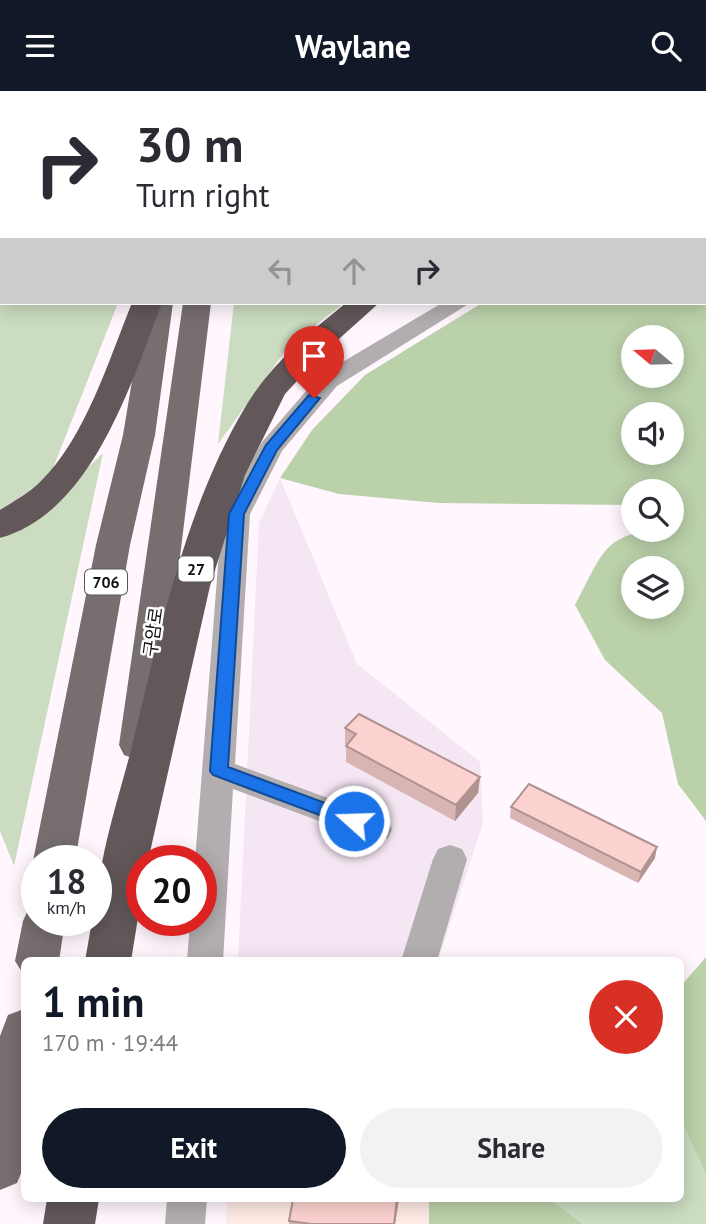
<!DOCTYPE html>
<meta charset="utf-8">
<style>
body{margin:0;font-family:"PT Sans","Noto Sans KR",sans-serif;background:#f2f2f3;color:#2b2b33;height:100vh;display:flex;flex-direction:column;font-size:26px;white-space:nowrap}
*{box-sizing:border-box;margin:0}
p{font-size:23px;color:#7c7c81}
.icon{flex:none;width:38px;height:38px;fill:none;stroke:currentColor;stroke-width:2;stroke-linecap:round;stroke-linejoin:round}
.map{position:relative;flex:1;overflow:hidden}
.side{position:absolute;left:21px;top:866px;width:663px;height:245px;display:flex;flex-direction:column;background:#fff;border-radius:10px;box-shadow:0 4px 18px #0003}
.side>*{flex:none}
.hud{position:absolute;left:0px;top:0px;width:707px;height:214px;box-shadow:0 4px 18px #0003;background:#fff;color:#2b2b33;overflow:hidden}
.needle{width:46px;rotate:289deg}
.buttons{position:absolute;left:621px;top:234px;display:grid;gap:14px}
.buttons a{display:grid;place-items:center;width:63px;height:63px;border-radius:50%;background:#fff;box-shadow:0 4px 18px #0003;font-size:35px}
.speed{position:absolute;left:21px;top:754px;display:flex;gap:14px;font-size:35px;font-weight:700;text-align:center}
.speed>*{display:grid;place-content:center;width:91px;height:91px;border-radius:50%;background:#fff;box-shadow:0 4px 18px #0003;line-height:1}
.speed small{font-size:18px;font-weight:400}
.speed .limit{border:10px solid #d22;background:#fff;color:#111}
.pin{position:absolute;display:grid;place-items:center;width:60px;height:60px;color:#fff;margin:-72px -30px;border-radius:50% 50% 50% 0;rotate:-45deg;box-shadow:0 0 7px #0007}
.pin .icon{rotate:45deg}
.me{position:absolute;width:77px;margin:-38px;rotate:290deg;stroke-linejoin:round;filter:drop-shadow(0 0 5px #0008)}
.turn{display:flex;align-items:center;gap:24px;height:147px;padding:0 21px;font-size:32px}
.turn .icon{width:91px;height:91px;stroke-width:2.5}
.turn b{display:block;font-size:49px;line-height:60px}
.lanes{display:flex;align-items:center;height:66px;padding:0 21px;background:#0003;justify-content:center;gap:35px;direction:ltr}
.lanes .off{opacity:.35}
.round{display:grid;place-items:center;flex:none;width:74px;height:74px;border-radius:37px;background:#f2f2f3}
.summary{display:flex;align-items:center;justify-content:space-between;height:119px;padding:0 21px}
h1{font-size:42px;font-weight:600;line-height:52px;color:#111827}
.action{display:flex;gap:14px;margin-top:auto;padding:14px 21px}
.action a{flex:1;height:80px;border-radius:42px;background:#111827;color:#fff;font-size:28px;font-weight:600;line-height:80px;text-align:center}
.action a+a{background:#f2f2f3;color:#2b2b33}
header{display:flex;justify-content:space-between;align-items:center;height:91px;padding:0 21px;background:#111827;color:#fff;font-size:32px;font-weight:600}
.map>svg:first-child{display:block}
.commercial{fill:#ffeae5}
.built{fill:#f4e6f2}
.green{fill:#cbdcc0}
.forest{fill:#bbd1aa;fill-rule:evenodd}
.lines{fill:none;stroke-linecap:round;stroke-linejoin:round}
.minor{fill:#b2adae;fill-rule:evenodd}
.major{fill:#776e6f;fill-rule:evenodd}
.highway{fill:#625859;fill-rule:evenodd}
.wall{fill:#d8b5b2}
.shaded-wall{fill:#b09391}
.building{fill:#fbd2cf;stroke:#b09391;stroke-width:2}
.route{fill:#1a73e8;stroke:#114b97;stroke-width:2}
.labels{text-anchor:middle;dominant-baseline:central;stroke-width:5;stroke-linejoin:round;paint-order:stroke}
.shield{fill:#fff;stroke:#595859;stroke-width:2}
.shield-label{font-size:16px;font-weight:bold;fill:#121012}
.street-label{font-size:18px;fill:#121012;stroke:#fff}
</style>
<header><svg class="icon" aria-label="menu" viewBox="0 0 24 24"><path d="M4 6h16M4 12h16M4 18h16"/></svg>Waylane<svg class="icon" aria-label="search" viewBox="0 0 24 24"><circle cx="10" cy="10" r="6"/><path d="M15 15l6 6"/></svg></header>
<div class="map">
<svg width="706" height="1133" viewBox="0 0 706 1133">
<rect width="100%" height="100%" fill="#fff6fe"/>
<path class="commercial" d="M227,1108H429V1133H226Z"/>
<path class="built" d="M280,387L357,573L480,671L483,732L438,870H238L259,432Z"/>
<path class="green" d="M0,206L2,212H118L50,385L0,420Z
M234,212H344L288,256L218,353Z
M103,362L14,775L0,740V448L26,436Z
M681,1029L706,1084V1133H583L550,1108H681Z"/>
<path class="forest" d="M706,103V730L678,693L662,622L605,569L575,514C604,460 604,439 672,439V401H634L633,414L439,412L339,403L280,387L312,339L365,284L482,212H705ZM634,247H672V285H634ZM634,324H672V362H634ZM634,478H672V516H634Z
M706,866V1084L681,1029V895Z
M429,1108H550L583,1133H429Z"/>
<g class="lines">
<path class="minor" d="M115,0H135V2H116Z
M271,0H293L270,2Z
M0,139H2V153H0Z
M442,212H470L337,295L282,360L250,423L235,673L388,729L392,738L388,747L376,751L233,698L223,870H187L190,830H201V770H195L222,423L262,351L319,285Z
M450,754L462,758L467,768L437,870H401L433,768L438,758Z
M167,1108H207L205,1133H165Z"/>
<path class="major" d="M149,0H173V2H149Z
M181,0H205L206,2H182Z
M145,212H173L155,344L130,454L75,770H37V777L33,770L96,454L123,344Z
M183,212H211L157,654L152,664L138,669L124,664L119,654Z
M37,815V830H65L59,870H24V884L15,870L23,830L29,817Z
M24,918V1075L17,1092L0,1099V945L8,924Z"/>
<path class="highway" d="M234,0H259L260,2H235Z
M705,62H706V78H705Z
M0,176H2V194H0Z
M132,212H162C131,292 93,421 0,447V419C14,410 29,402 40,391C85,348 109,268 132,212Z
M346,212H379L320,265L285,303L245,384L210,495L148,770H142V802L131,870H85L92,830H96C96,773 117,713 131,659C160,542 184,418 247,313C272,272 309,242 346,212Z
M47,1108H99L95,1133H43Z"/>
</g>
<path class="wall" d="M345,637L480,686L478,702L455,730L346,671V654L345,653Z
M511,716L655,767L638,792L510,727Z
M399,1108L395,1133H289V1130Z"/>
<path class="shaded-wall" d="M480,686L478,702L455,730L456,714Z
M657,756L655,767L638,792L641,781Z
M397,1108H399L395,1133H394Z"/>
<path class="building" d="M359,623L480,686L456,714L346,655L356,643L345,637Z
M529,693L657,756L641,781L511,716Z
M293,1108H397L394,1133H312L289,1130Z"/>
<path class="route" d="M309,304L320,307L277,359L244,423L228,676L360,725L363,730L360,735L354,737L213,684L210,680L229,423L266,354Z"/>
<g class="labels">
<g class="shield">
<rect x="178.5" y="465.5" width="35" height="25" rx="5"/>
<rect x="85" y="478.5" width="42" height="25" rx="5"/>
</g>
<g class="shield-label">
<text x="196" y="478">27</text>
<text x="106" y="491">706</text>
</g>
<g class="street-label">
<text transform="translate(153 541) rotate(-82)">구암로</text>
</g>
</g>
</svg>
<div class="buttons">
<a><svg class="needle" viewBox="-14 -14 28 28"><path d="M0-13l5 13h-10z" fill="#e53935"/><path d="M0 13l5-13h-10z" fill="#7c7c81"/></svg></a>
<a><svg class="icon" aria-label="sound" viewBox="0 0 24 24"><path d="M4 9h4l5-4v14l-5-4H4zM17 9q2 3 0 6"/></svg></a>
<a><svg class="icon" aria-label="search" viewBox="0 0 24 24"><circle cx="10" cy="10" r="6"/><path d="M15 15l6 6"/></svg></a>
<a><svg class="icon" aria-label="layers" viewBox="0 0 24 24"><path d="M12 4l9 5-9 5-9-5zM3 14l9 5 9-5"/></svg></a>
</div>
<div class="speed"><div>18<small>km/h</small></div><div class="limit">20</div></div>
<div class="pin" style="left:314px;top:307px;background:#d93025"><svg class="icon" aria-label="arrive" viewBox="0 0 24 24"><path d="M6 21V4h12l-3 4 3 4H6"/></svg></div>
<svg class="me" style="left:354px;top:730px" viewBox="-20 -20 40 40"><circle r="17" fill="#1a73e8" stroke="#fff" stroke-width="3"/><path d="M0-11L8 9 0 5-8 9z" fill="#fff"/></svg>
<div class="hud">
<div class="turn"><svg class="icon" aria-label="right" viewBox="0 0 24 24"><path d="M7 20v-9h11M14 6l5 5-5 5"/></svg><div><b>30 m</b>Turn right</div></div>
<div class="lanes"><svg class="icon off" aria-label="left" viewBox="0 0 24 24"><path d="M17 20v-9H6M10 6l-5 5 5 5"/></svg><svg class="icon off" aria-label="ahead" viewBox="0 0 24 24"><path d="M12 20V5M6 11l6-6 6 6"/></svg><svg class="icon" aria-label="right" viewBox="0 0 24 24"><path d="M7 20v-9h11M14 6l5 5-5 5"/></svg></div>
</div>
<section class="side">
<div class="summary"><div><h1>1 min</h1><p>170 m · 19:44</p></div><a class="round" style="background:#d93025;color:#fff"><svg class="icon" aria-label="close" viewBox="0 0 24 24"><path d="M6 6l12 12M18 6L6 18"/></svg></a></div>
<div class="action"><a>Exit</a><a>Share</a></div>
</section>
</div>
